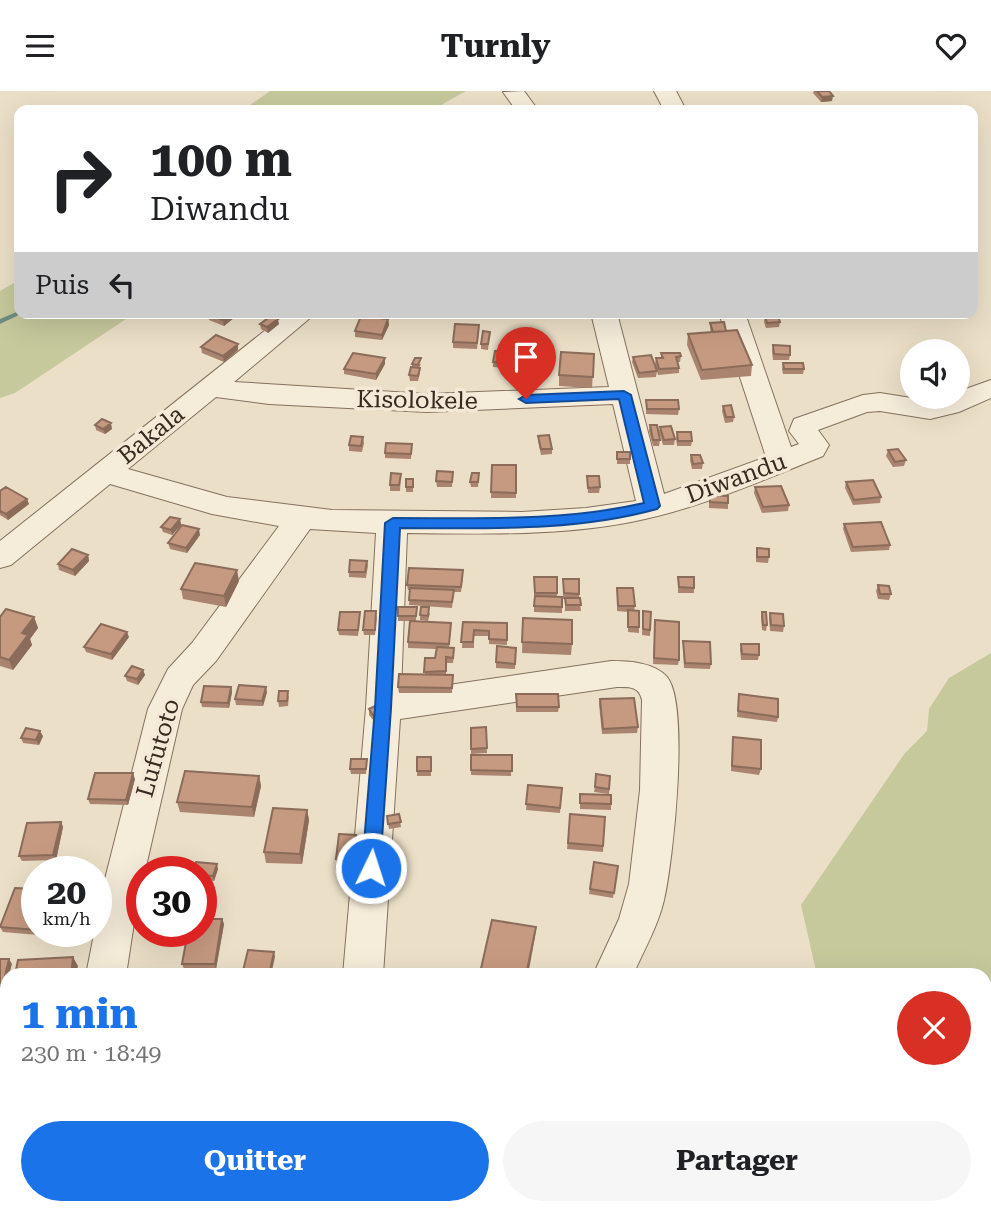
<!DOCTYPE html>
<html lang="fr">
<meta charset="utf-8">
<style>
body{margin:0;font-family:"Roboto Serif",serif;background:#f6f6f6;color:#202124;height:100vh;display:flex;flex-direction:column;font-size:26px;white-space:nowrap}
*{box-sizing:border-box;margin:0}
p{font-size:23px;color:#757577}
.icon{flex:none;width:38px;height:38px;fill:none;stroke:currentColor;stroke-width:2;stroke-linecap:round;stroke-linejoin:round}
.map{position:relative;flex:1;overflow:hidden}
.sheet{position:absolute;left:0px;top:877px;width:992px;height:247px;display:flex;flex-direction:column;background:#fff;border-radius:21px 21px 0 0;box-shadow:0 7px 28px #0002}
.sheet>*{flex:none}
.top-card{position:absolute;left:14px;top:14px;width:964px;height:214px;border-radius:14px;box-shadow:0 7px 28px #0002;background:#fff;color:#202124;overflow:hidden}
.buttons{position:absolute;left:900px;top:248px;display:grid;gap:14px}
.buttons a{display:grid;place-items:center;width:70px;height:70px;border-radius:50%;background:#fff;box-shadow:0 7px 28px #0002;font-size:35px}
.speed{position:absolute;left:21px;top:765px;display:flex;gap:14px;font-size:35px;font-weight:700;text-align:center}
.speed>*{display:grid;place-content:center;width:91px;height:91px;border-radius:50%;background:#fff;box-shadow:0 7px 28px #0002;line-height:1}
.speed small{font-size:18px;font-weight:400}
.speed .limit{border:10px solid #d22;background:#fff;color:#111}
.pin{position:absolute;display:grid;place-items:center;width:60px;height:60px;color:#fff;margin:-72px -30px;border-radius:50% 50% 50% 0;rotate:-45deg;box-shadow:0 0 7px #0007}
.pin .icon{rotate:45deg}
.me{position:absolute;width:77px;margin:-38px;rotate:4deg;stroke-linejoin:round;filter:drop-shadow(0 0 5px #0008)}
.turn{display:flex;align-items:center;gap:24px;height:147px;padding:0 21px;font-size:32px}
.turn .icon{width:91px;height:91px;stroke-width:2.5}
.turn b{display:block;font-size:49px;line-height:60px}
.then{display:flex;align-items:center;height:66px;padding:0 21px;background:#0003;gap:14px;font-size:26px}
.round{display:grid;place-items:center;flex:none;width:74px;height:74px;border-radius:37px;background:#f6f6f6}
.head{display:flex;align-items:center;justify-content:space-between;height:119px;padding:0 21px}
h1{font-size:42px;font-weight:700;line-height:52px;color:#1a73e8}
.action{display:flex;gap:14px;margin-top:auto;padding:14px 21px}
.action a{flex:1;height:80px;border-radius:42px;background:#1a73e8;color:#fff;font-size:28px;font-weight:700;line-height:80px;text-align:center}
.action a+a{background:#f6f6f6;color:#202124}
header{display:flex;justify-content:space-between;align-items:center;height:91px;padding:0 21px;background:#fff;font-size:32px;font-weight:700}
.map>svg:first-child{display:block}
.green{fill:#c6c99c}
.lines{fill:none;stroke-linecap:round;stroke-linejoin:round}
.stream{fill:#6f8d84;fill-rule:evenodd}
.street-casing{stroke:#85715e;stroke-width:2}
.street{fill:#f6ecda;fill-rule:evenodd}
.wall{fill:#aa846e}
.shaded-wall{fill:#8b6c5a}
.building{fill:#c69a80;stroke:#8b6c5a;stroke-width:2}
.route{fill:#1a73e8;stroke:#114b97;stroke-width:2}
.labels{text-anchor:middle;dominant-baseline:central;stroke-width:7;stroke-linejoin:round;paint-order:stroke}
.street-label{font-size:24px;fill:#372a20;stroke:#f3e9d6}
</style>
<header><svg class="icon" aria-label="menu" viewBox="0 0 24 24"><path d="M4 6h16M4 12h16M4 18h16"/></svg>Turnly<svg class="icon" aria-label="heart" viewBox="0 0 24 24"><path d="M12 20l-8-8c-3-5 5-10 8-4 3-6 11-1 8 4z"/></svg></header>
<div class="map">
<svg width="991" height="1123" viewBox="0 0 991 1123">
<rect width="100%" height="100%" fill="#ebdfc7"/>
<path class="green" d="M270,0H466L432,19H243Z
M19,189V222H135L15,302L0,307V200Z
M991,562V1123H933L927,1117L985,1116V884H817L801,814L905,662L927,640L929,618L949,587Z"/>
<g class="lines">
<path class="stream" d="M19,220V222H22L21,223L0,233V228Z"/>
<defs>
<path id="street" d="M524,0L538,19H516L503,1Z
M654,0H676L686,19H664Z
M287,222H316L234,291L427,303L609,296L591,222H617L664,403L766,366L719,222H745L791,356L799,353L789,340L794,328L863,304L880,302L930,310L957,306V301L991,289V307L959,321L930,328L880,320L867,321L818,339L829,354L823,365C761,390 698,418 631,431C558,445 481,443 407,442L401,601L611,570C628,570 654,571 667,586C690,613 673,771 664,809C658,835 644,859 633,884H593L619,828L629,793L640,699L642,609C639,595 629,596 617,596L400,628L383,884H343L366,617L376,442L310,438L216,570L193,594L182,618L145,780H142L126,884H86L104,792L148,618L168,578L192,552L279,435L212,423L110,393L11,474L0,477V450ZM216,306L269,313L427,321L613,313L636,410L586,417L522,421L332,419L227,406L128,378Z
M0,1071H7V1115H0Z
M39,1116H84L83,1123H37Z
M325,1116H371L370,1123H324Z
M572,1116H618L617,1123H571Z"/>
</defs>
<use href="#street" class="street-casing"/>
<use href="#street" class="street"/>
</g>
<path class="wall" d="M814,0H829L832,10L821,11L813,2Z
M210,222H240L224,235L209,229L208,223Z
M765,225L780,231L779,236L766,237L764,231Z
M388,228L389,234L382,249L355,246V240Z
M710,232L726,240L752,274L751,285L701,289L687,254L688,243L711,242L710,237Z
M260,233H279L268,242L261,238Z
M479,240L477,258L453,257V251Z
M490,241L488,259L481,258V253Z
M238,253V259L224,271L202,262L201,256Z
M773,254L790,264L789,269H773L772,260Z
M661,262L681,265L680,271H678L679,277V282L658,284L655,273L656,267H661Z
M594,263L592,297L559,295V284Z
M506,266L504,277L493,276V271Z
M633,266L657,280L656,286L638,287L632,271Z
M783,272L804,278L803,283H783L782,278Z
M385,273L376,289L344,283V278Z
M412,273H421L419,277L420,282L418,290H410L409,284L412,277Z
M646,309L679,318L678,324L646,323Z
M723,315L734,326L733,331L725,332L722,320Z
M95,334L112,338L105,343L96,339Z
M650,334L660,349L659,355H653L649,340Z
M660,336L675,348L674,354H663L659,341Z
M677,341L692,350L691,355H677L676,347Z
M538,345L552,358V363L541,364L538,350Z
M363,346L364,352L362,361L349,360V354Z
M412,353L411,368L385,367V362Z
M888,359L906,369L904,375L893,376L886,365Z
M617,361L630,368V373H617Z
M691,364L703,372L702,378H692L690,369Z
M492,374H516V407H491Z
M453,381L452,396H437L436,390Z
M479,382L478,396H471L470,391Z
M401,383L400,400H390V394Z
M587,385L600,396L599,402H588Z
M406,388H413V401H406Z
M846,391L881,406L880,412L853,414L845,397Z
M755,396L789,414L788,420L762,422L754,402Z
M0,400L29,413L8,429L0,424Z
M709,404L728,412V418L709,417Z
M180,428L181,434L172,444L163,441L161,436Z
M844,433L890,454L889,459L851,461L843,438Z
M200,444L187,462L170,458L168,452Z
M757,457L769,466L768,472L756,471V462Z
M88,464L89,470L75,485L59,479L58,473Z
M367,470L368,475L366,487L349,486V481Z
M463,485L461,501H454L452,517L409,514L410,499H408L407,494Z
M534,486H557V506H562V522L534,521Z
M678,486L694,497V502H678Z
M563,488L579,503L581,520H565V508H563Z
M239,490L226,516L183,508L181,498Z
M878,494L891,503L889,509L878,508L876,500Z
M617,497L635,515L634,520L639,536V542L628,541V521L617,520Z
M398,516H417L416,530H398Z
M643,520L651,521L650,545L642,544Z
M762,521L767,534L766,540L762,539L761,526Z
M430,522L428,530L420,529V524Z
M770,522L784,535L783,541L770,540L769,527Z
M377,525L375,544H364L363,539Z
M0,526H34L38,537L30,548L32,554L13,579L0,575Z
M360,527L358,545L339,544L338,539Z
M523,527L572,553L571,564L522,562Z
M655,529L679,569L678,574L653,573Z
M463,531L507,532V554L489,553V545H474V557H462Z
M451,538L449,557L454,563L453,572H446V584H453L452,602H399L398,596L425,584V567H435L437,558L408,557V551Z
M129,546L112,569L86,561L84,556Z
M683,550L711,573L710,578L684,577L683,555Z
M741,553L759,564L758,569H741L740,558Z
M516,562L515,578L496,577V571Z
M143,579L145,584L138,594L127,590L125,585Z
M231,596L232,601L229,617L202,616L201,611Z
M267,601L263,615L236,614L235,608Z
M516,603L559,616L558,621H516Z
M739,603L778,626L777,631L737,626Z
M289,605L288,615L279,616L278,610Z
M600,608L638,636L637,642L602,643L599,613Z
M369,618L380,621L381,626L374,630L369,624Z
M486,636L487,662L471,663V637Z
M43,645L39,654L23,652L21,647Z
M733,646L761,678L759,684L731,680Z
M471,664H512L511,685L471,684Z
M417,666H431V685H417Z
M367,668L366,683H351L350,678Z
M259,685L261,695L254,726L180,721L177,711Z
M610,685L609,703L594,701L595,696Z
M135,688L128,714L90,713L88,708Z
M528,694L562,697L560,722L526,719Z
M580,703L611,713V719L580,718Z
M307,719L309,729L302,773L266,772L264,761Z
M399,723L401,736L389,738L387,725Z
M570,723L605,726L603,761L567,758Z
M61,731L63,736L56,769L22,770L19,765Z
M356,744L357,749L354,774L337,773L336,768Z
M594,771L618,775L613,807L589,803Z
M218,778L214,790L201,788V780Z
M37,798V840H40L39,844L3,841L0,836Z
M222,828L224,833L216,878H184L182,873Z"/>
<path class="shaded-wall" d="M833,5L832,10L821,11L822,6Z
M232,222H240L224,235L223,229Z
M278,228L279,233L268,242L267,236Z
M388,228L389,234L382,249V244Z
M238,253V259L224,271L223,265Z
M385,267V273L376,289V283Z
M111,332L112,338L105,343L103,338Z
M27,408L29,413L8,429L6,423Z
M180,428L181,434L172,444L171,439Z
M199,438L200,444L187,462L186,457Z
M88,464L89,470L75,485L73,479Z
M237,479L239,490L226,516L224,505Z
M34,526L38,537L30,548L32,554L13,579L9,569L22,542Z
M127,541L129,546L112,569L111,563Z
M143,579L145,584L138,594L137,588Z
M231,596L232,601L229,617L228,612Z
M266,596L267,601L263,615L262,610Z
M380,621L381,626L374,630L373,624Z
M40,640L43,645L39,654L36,649Z
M133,682L135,688L128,714L126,709Z
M259,685L261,695L254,726L252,716Z
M307,719L309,729L302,773L300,763Z
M61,731L63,736L56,769L53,764Z
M356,744L357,749L354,774L353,769Z
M217,773L218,778L214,790L213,785Z
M222,828L224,833L216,878L215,873Z
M536,836L535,846L528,884H526Z
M274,861L275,866L271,884H269Z
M73,866L78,875L76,884H71Z
M9,868L12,873L9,884H7V893L1,917L0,915V906Z
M0,1020L3,1024L0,1036Z
M193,1116H196L195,1123H192Z"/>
<path class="building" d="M817,0H829L833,5L822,6Z
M210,222H232L223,229L208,223Z
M271,225L278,228L267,236L260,233Z
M361,225L388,228L382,244L355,240Z
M765,225H778L780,231L767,232Z
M724,231L726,240L713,241L710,232Z
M455,233L479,234L477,252L453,251Z
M737,239L752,274L702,279L688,243Z
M483,240L490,241L488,253H481Z
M216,244L238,253L223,265L201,256Z
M773,254L790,255V264L774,263Z
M495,260L506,261L504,271H493Z
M561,261L594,263L593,286L559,284Z
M353,262L385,267L376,283L344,278Z
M661,262H680L681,265L676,266L679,277L659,278L656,267H663Z
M651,264L657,280L639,282L633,266Z
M415,267H421L418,274L412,273Z
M783,272H803L804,278H784Z
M411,276L420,277L418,285L409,284Z
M646,309H678L679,318H647Z
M731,314L734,326H726L723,315Z
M102,328L111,332L103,338L95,334Z
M650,334H657L660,349H653Z
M671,335L675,348L664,349L660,336Z
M677,341H691L692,350H678Z
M549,344L552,358H541L538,345Z
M351,345L363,346L361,355L349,354Z
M386,352L412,353L411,363L385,362Z
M898,358L906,369L895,371L888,359Z
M617,361H630V368H617Z
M691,364H700L703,372L693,373Z
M492,374H516V402L491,401Z
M437,380L453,381L452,391L436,390Z
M391,382L401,383L399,394H390Z
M472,382H479L478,391H470Z
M587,385H599L600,396L588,397Z
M406,388H413V396H406Z
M873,389L881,406L854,409L846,391Z
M781,395L789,414L763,416L755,396Z
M6,396L27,408L6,423L0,420V400Z
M709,404L728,405V412L710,411Z
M170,426L180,428L171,439L161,436Z
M881,431L890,454L853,456L844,433Z
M182,434L199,438L186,457L168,452Z
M757,457L769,458V466H757Z
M72,458L88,464L73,479L58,473Z
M350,469L367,470L365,481H349Z
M195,472L237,479L224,505L181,498Z
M409,477L463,479L461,496L407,494Z
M534,486H557V502H535Z
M678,486H694V497L679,496Z
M563,488H579V503L564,502Z
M878,494L889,495L891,503H880Z
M410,497L454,499L452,511L409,509Z
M617,497H633L635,515H618Z
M535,505L562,506V516L534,515Z
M565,507H580L581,514H566Z
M398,516H417L416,525H398Z
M421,516H429L428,525L420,524Z
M6,518L34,526L22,542L28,544L9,569L0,566V526Z
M628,519L639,520V536H628Z
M365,520H376L375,539H363Z
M643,520L651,521L650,539L643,538Z
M340,521H360L358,539H338Z
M762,521H766L767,534H763Z
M770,522L783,523L784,535L771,534Z
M523,527L572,529V553L522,551Z
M655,529L679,531V569L654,567Z
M410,530L451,532L449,553L408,551Z
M463,531L507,532V549L489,548V540L474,539L473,551H461Z
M101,533L127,541L111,563L84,556Z
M683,550L710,551L711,573L685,572Z
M741,553H759V564L742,563Z
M497,555L516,557L515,573L496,571Z
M437,556L454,557L453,567L446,566V580L424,581L425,567H435Z
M132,575L143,579L137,588L125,585Z
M399,583L453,584L452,597L398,596Z
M239,594L266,596L262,610L235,608Z
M204,595L231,596L228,612L201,611Z
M279,600H288L287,610H278Z
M516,603H558L559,616H517Z
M739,603L778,608V626L738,620Z
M634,607L638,636L603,638L600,608Z
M375,615L380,621L373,624L369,618Z
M486,636L487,657L471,658V637Z
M26,637L40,640L36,649L21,647Z
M733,646L761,649V678L732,675Z
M471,664H512V680L471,679Z
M417,666H431V680H417Z
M351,668H367L366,678H350Z
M185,680L259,685L252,716L177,711Z
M95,682H133L126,709L88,708Z
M596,683L610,685L609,698L595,696Z
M528,694L562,697L560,717L526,713Z
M580,703L611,704V713L580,712Z
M273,717L307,719L300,763L264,761Z
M399,723L401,731L388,733L387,725Z
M570,723L605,726L603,755L568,752Z
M61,731L53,764L19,765L27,732Z
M339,743L356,744L353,769L336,768Z
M196,771L217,773L213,785L201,784V780H193Z
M594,771L618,775L614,802L590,798Z
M15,797L37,798V839L0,836Z
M201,828H222L215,873H182L188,840H201Z
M492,829L536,836L526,884H490L480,882Z
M248,859L274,861L269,884H242Z
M73,866L71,884H15L18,869Z
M0,868H9L0,906Z
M171,1116H193L192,1123H169Z
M637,1116L670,1119V1123H636Z
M724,1116H742V1123H724Z
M773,1116H788L801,1118L800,1123H772Z
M417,1118L463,1119V1123H417Z"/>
<path class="route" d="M624,300L631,304L660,415L657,418C574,441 486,437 400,437L391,617L380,777L377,782L371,785L364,782L362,777L375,617L385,432L393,427C477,427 562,431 644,412L619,308L526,312L519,308L526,304Z"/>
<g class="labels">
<g class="street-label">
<text transform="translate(417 309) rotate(1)">Kisolokele</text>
<text transform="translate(151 344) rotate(-39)">Bakala</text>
<text transform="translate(736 387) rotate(-20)">Diwandu</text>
<text transform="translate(158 657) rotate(-74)">Lufutoto</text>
</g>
</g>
</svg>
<div class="buttons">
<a><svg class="icon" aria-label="sound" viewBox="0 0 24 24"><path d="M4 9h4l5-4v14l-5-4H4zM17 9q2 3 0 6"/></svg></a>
</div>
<div class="speed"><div>20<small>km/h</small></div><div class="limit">30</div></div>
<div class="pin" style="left:526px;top:308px;background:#d93025"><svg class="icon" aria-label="arrive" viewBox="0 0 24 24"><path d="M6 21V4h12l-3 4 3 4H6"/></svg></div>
<svg class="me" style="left:371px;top:777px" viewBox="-20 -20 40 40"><circle r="17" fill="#1a73e8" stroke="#fff" stroke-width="3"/><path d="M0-11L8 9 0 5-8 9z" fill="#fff"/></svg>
<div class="top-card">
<div class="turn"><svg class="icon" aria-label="right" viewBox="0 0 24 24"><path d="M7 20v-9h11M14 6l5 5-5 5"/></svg><div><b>100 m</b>Diwandu</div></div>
<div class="then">Puis<svg class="icon" aria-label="left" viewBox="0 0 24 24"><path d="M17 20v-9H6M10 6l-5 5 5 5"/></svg></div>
</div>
<section class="sheet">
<div class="head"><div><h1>1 min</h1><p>230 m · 18:49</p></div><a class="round" style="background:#d93025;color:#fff"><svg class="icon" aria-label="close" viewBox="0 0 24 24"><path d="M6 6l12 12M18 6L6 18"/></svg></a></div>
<div class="action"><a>Quitter</a><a>Partager</a></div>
</section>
</div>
